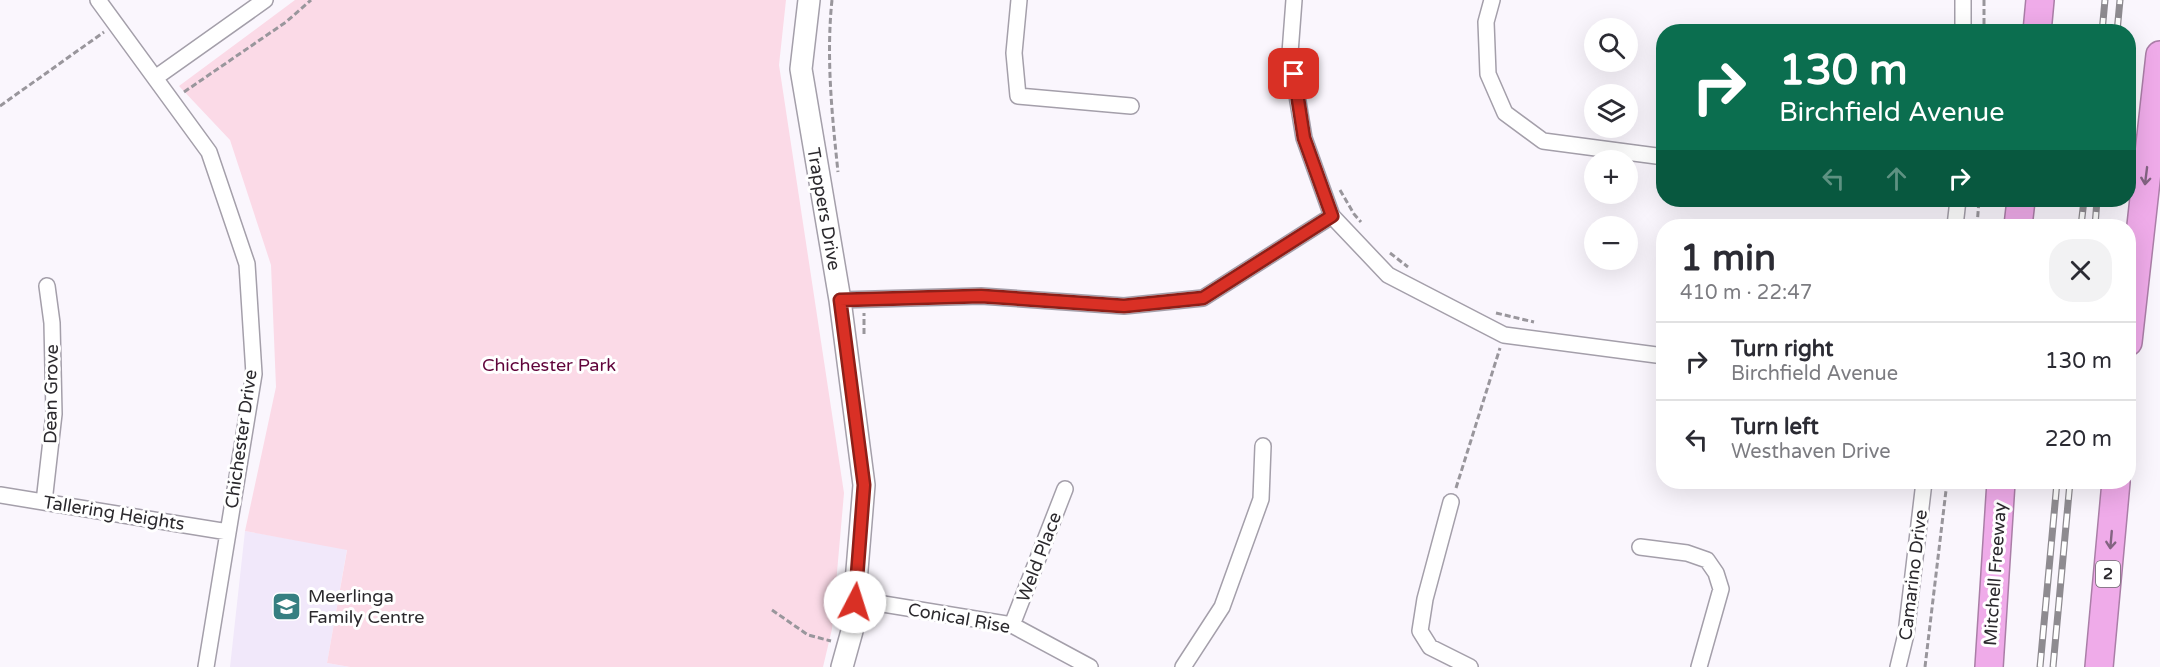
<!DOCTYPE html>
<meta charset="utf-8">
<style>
body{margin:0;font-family:"Varela Round",sans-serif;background:#f2f2f3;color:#2b2b33;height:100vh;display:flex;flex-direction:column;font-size:22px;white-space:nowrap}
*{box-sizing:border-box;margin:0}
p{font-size:20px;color:#7c7c81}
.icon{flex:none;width:33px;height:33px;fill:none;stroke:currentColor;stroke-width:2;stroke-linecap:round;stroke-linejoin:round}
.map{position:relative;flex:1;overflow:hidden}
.drawer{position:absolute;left:1656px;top:219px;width:480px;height:270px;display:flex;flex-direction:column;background:#fff;border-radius:24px;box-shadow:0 6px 24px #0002}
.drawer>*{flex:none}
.guide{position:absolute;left:1656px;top:24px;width:480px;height:183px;border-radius:24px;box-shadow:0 6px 24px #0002;background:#0b6e4f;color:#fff;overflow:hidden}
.controls{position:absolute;left:1584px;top:18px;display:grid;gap:12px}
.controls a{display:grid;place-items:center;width:54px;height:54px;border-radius:50%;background:#fff;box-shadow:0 6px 24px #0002;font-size:30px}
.pin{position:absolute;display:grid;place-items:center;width:51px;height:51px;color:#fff;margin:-26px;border-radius:12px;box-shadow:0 3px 9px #0006}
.me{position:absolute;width:66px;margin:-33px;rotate:5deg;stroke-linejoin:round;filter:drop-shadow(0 0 4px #0008)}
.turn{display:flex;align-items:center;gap:21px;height:126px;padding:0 24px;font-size:27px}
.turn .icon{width:78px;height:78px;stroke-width:2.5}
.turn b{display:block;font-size:42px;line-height:51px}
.lanes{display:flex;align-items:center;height:57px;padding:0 24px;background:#0003;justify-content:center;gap:30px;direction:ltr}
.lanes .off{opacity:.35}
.round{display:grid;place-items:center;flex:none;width:63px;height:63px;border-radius:24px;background:#f2f2f3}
.summary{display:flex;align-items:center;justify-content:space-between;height:102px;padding:0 24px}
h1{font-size:36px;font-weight:800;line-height:45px}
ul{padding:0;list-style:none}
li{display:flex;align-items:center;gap:18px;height:78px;padding:0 24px;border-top:2px solid #e1e1e2}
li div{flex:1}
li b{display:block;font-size:22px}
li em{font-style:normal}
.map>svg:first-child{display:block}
.built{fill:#f1e8fa}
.green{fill:#fbdae7}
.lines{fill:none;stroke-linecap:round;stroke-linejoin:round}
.street-casing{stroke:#a49faa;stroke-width:18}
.secondary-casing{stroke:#a49faa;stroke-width:24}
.highway-casing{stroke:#aa7ea7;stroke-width:30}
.path{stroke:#99969c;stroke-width:3;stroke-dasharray:6 3;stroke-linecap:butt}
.street{stroke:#fff;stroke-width:15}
.secondary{stroke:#fff;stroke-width:21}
.highway{stroke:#efabe9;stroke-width:27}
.rail-casing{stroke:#8e8b90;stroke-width:7}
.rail{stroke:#fff;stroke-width:4.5;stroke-dasharray:14;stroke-linecap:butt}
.oneway{stroke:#836482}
.route-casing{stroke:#8d1f18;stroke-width:15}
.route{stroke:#d93025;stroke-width:10}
.labels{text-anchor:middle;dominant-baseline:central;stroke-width:6;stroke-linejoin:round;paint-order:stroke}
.shield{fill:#fff;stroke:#6b696c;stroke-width:1.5}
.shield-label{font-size:16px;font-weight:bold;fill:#2b292d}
.street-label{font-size:18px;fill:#2b292d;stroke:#fff}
.park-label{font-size:18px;fill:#60043b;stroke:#fff}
.poi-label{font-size:18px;fill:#2b292d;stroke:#fff;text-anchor:start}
</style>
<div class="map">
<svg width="2160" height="667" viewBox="0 0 2160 667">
<rect width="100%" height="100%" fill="#faf6fd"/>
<path class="built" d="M245,531L347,549L327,663L350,667H230Z"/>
<path class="green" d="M295,0H786L779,65L844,493L832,629L823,667H350L327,663L347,550L245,531L276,387L271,265L230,140L179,86Z"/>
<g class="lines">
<defs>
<path id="street" d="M98,0L209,152L247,264L254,374L206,667
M1019,0L1014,53L1018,96L1131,106
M1294,0L1290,53L1304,138L1332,216L1388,275L1504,335L1664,356
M1492,0L1486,22L1488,74L1505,113L1543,141L1664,157
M1963,0V32
M155,78L265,0
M1955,226L1958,200
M840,300L981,296L1124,306L1203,298L1332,216
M0,495L228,532
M44,502L54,414L52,323L47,286
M1451,502L1425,599L1420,631L1430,647L1470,667
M1640,547L1687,553L1707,560L1716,573L1721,589L1699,667
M855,602H871L1012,625L1090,667
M1012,625L1065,489
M1183,667L1222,607L1261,499L1263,446
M1898,667L1906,634L1924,482"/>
<path id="secondary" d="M809,0L801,69L840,300L864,485L852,631L842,667"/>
<path id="highway" d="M2037,32L2040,0
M2018,226L2021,200
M2128,342L2160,55
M1989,667L2001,482
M2099,667L2116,482"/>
</defs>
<use href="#street" class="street-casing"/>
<use href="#secondary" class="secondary-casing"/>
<use href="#highway" class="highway-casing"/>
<path class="path" d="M832,0C826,57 832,115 838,172
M1984,0V32
M184,92L286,22L311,0
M0,106L104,32
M1340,190L1354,214L1361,222
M1977,226L1979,200
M1390,253L1408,267
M1496,313L1534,322
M864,334V313
M1456,488L1500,348
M772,610L808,635L831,641
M1925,667L1947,482"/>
<use href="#street" class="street"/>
<use href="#secondary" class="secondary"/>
<use href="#highway" class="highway"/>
<defs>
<path id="rail" d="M2102,32L2105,0
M2117,32L2120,0
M2081,226L2084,200
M2095,226L2097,200
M2040,667L2057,482
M2053,667L2070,482"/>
</defs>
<use href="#rail" class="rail-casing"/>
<use href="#rail" class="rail"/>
</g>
<defs><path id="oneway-shaft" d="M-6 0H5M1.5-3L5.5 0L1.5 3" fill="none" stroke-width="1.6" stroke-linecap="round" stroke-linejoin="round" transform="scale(1.5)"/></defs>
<g class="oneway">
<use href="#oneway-shaft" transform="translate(2146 176) rotate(97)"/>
<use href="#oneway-shaft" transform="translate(2111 540) rotate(95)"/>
</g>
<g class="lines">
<defs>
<path id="route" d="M855,602L864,485L840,300L981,296L1124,306L1203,298L1332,216L1304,138L1294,74"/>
</defs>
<use href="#route" class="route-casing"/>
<use href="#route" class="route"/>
</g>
<defs>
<symbol id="school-square" viewBox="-11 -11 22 22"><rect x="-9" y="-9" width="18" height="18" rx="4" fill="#367f81" stroke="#fff"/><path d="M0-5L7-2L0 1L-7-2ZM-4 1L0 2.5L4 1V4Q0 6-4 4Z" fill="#fff"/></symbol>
</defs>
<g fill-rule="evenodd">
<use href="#school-square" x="270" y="590" width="33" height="33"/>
</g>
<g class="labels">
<rect class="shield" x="2096" y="561" width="24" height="26" rx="4.5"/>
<g class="shield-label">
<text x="2108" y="574">2</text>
</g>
<g class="street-label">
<text transform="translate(824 209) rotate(80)">Trappers Drive</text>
<text transform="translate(51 394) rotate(-89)">Dean Grove</text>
<text transform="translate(241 439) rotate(-82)">Chichester Drive</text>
<text transform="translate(114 513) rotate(9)">Tallering Heights</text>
<text transform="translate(1039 557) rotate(-69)">Weld Place</text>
<text transform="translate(1995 574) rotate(-86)">Mitchell Freeway</text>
<text transform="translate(1913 575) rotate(-83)">Camarino Drive</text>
<text transform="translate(959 618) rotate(10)">Conical Rise</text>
</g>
<g class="park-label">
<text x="549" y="365">Chichester Park</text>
</g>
<g class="poi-label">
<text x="308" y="596">Meerlinga<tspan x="308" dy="21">Family Centre</tspan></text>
</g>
</g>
</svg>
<div class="controls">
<a><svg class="icon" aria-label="search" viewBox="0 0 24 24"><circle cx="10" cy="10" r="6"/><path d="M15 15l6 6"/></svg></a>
<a><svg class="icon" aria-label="layers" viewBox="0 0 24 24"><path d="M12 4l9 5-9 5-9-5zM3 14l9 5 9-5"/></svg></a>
<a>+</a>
<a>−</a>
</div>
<div class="pin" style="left:1294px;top:74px;background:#d93025"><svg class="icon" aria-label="arrive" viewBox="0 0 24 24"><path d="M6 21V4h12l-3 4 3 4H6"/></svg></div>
<svg class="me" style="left:855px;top:602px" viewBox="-20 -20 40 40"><circle r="19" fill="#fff"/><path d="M0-13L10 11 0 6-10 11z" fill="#d93025"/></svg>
<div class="guide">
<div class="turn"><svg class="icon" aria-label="right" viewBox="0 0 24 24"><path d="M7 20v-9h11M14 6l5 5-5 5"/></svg><div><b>130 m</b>Birchfield Avenue</div></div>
<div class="lanes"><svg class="icon off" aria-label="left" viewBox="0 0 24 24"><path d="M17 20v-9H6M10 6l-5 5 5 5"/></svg><svg class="icon off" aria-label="ahead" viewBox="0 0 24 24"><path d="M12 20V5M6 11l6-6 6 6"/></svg><svg class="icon" aria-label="right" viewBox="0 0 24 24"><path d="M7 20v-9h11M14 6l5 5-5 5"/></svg></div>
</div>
<section class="drawer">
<div class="summary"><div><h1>1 min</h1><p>410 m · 22:47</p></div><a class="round"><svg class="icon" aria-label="close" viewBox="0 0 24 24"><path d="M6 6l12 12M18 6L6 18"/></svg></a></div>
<ul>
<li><svg class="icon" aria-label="right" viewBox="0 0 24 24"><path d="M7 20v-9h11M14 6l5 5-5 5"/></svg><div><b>Turn right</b><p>Birchfield Avenue</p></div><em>130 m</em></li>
<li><svg class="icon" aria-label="left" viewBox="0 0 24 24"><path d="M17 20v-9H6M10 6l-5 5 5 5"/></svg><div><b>Turn left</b><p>Westhaven Drive</p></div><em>220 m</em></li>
</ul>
</section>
</div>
